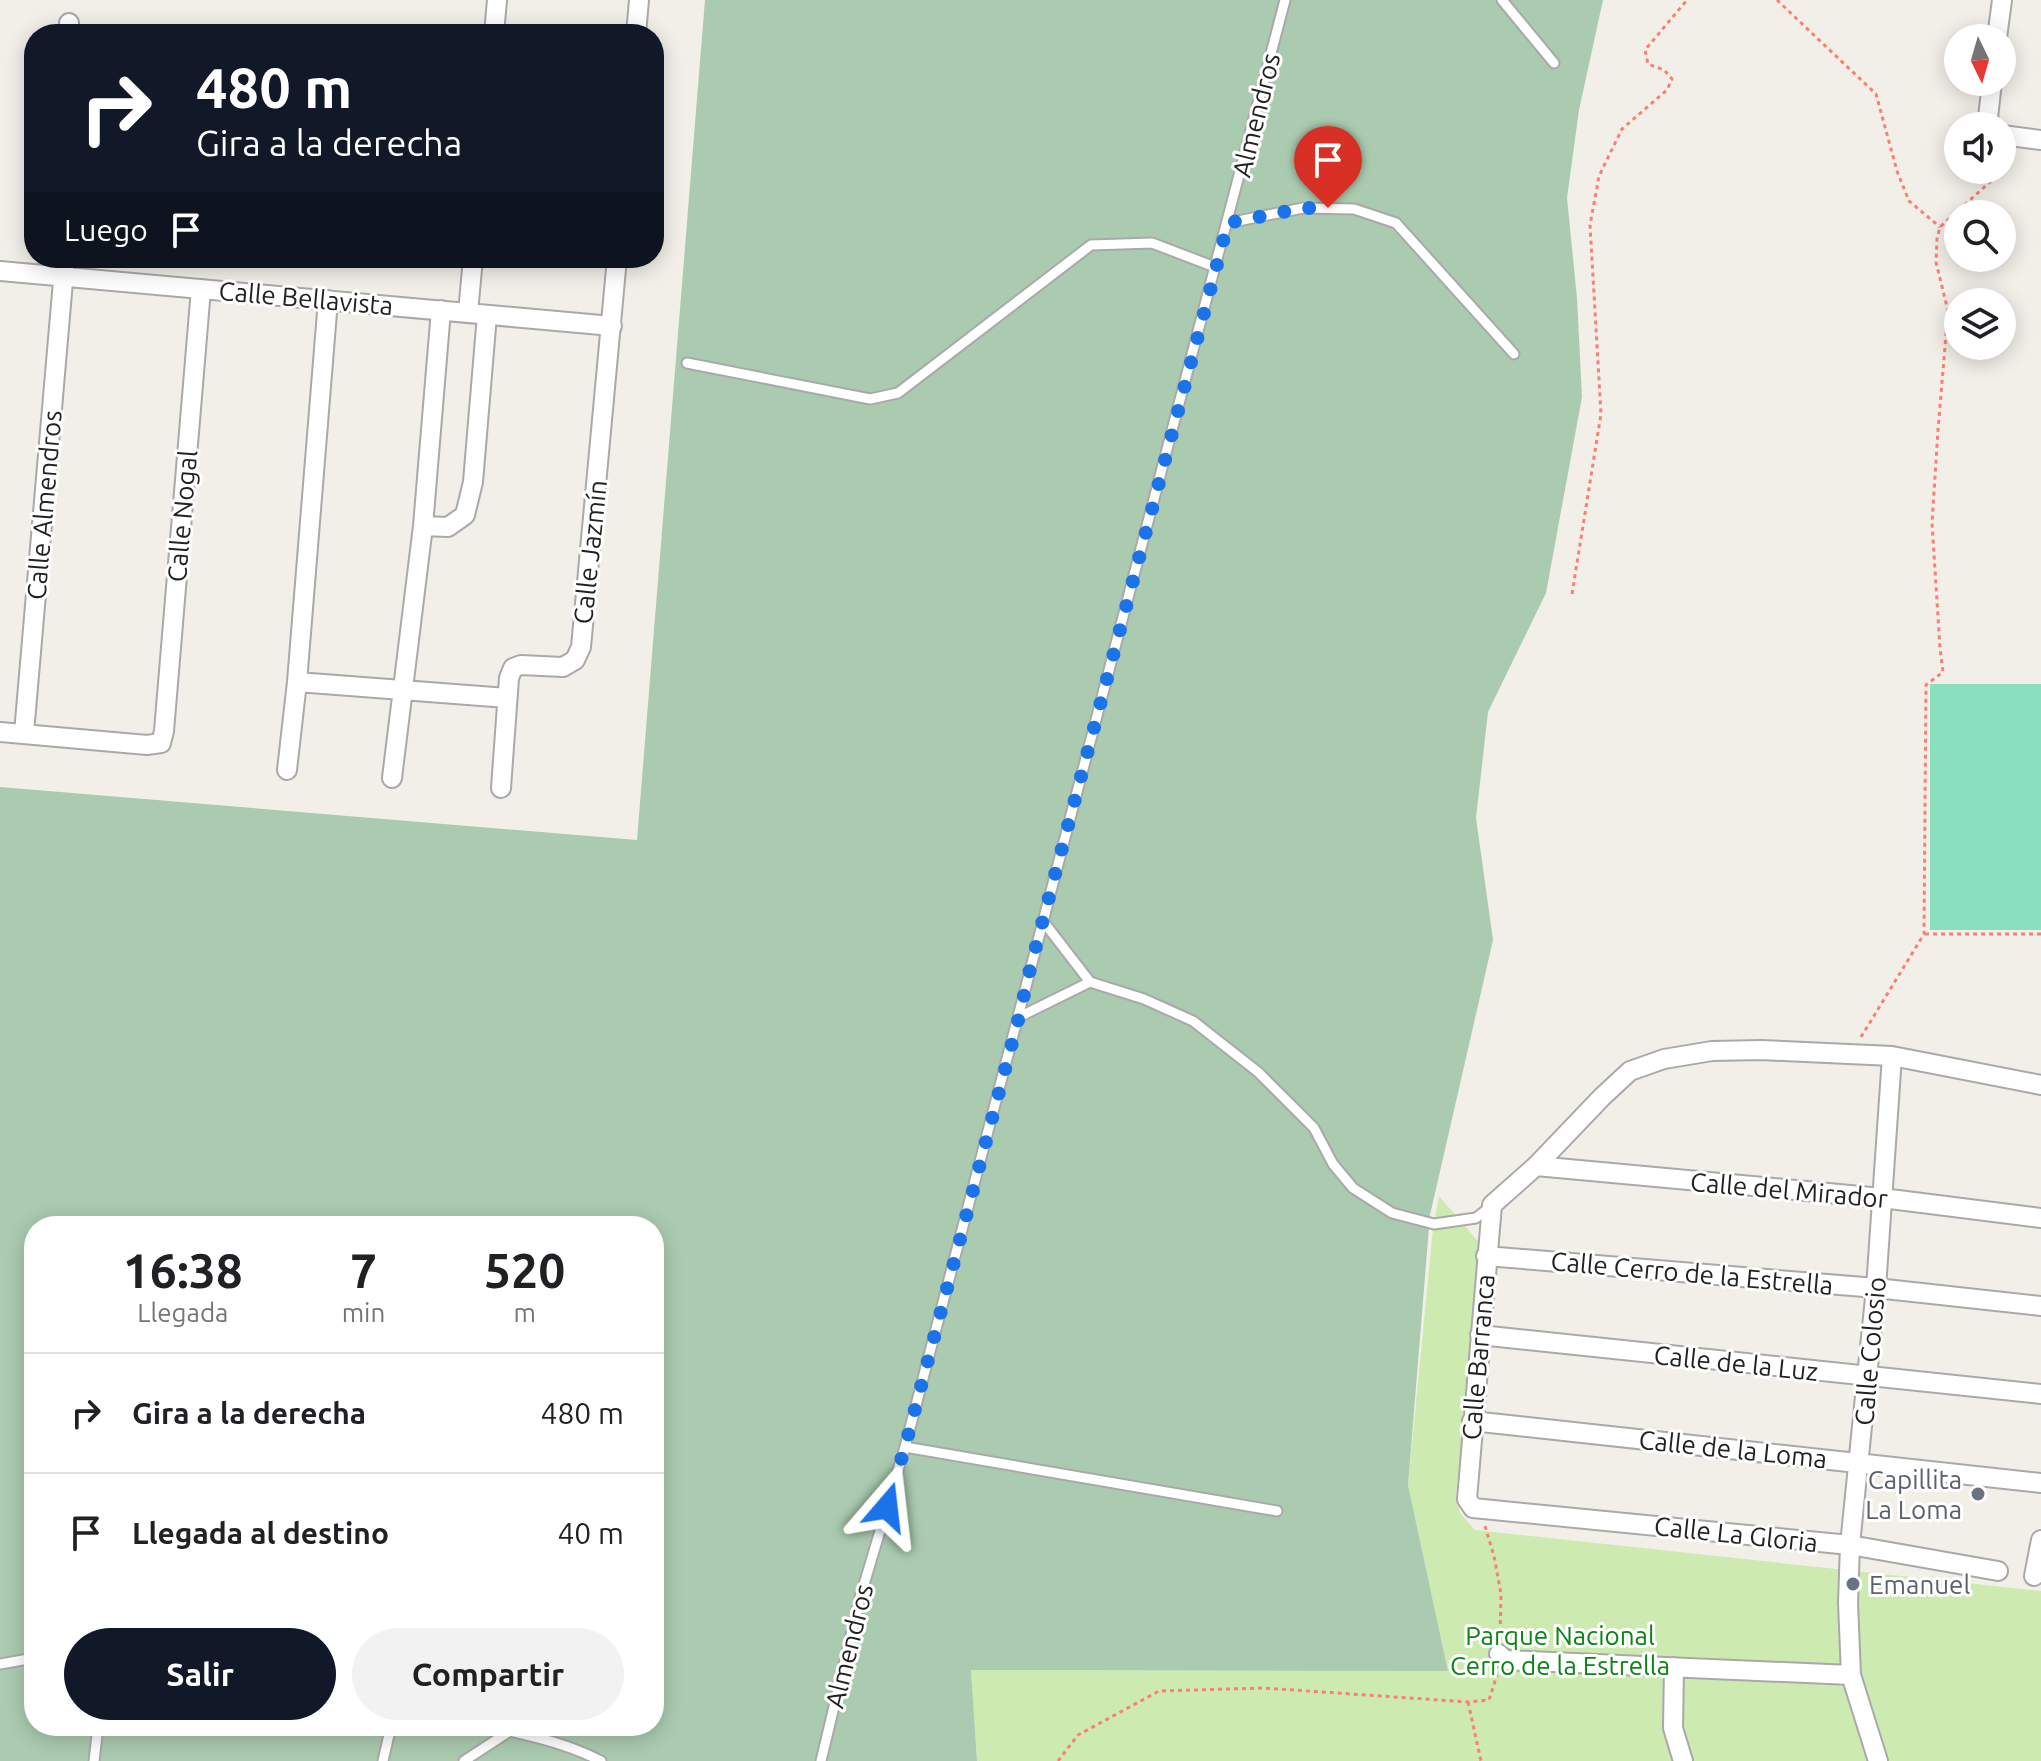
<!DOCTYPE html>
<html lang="es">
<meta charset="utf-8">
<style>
body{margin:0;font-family:Ubuntu,sans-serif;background:#f2f2f2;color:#202124;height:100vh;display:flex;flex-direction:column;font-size:30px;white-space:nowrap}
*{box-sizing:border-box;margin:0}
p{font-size:26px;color:#757577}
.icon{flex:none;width:44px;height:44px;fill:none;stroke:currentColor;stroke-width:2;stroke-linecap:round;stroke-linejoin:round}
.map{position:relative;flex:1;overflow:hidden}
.drawer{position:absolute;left:24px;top:1216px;width:640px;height:520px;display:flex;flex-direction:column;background:#fff;border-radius:32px;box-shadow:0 4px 20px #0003}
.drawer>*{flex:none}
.banner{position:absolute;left:24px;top:24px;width:640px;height:244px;border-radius:32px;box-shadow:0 4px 20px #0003;background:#111827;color:#fff;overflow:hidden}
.needle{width:52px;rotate:175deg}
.tools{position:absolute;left:1944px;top:24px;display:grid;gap:16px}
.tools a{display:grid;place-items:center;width:72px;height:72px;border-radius:50%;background:#fff;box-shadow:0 4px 20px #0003;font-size:40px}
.pin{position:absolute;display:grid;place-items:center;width:68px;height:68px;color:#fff;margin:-82px -34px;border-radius:50% 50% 50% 0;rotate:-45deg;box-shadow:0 0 8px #0007}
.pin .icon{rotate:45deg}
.me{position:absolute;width:88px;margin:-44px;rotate:17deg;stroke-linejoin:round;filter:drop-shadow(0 0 6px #0008)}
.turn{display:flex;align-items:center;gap:28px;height:168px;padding:0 40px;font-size:36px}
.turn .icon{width:104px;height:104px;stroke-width:2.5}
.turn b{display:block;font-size:56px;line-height:68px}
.then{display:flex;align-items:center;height:76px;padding:0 40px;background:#0003;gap:16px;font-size:30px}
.eta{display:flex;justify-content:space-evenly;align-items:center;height:136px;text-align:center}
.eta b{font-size:48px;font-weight:700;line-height:56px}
.cta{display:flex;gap:16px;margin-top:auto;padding:16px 40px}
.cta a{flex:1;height:92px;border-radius:48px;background:#111827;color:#fff;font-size:32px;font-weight:700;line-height:92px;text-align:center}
.cta a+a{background:#f2f2f2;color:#202124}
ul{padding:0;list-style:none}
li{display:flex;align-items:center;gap:24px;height:120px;padding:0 40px;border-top:2px solid #e0e0e0}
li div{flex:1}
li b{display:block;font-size:30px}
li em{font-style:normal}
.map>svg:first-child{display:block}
.education{fill:#ffffe5}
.grass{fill:#cdebb0}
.cemetery{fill:#aacbaf;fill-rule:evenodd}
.pitch{fill:#88e0be}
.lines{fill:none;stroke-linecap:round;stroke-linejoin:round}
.lane-casing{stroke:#a9a9a9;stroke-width:13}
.street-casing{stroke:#a9a9a9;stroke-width:22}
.path{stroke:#fa8072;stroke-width:3;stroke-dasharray:4 4;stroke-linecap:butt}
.lane{stroke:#fff;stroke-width:9}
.street{stroke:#fff;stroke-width:18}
.route{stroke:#1a73e8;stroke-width:14;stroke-dasharray:0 25.2}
.worship-dot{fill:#6b7280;stroke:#fff;stroke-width:3}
.labels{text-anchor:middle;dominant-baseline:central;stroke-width:6;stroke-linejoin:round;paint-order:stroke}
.street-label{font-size:26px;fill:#222;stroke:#fff}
.worship-label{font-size:26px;fill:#5b616d;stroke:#fff;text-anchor:end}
.park-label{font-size:26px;fill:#0c8416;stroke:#fff}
</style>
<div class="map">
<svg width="2041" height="1761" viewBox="0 0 2041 1761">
<rect width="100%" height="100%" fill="#f2efe9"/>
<path class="education" d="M296,25L395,34H295Z"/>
<path class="grass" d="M1439,1196L1483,1247L1456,1493L1460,1513L1475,1530L2041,1591V1761H977L971,1670L1448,1671L1408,1485L1433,1228Z"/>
<path class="cemetery" d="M705,0H1603L1579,110L1567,198L1577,298L1582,397L1546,593L1488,712L1476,818L1493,940L1430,1215L1408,1485L1448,1671L971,1670L977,1761H0V787L637,840ZM34,1226H654V1726H34Z"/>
<path class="pitch" d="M1930,684H2041V930H1930Z"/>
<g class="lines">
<defs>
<path id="lane" d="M1502,0L1554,63
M1228,223L1303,208L1354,209L1396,223L1514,354
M687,363L870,399L898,393L1091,245L1152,243L1215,267
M1043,921L1090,982
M1019,1017L1090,982L1144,999L1193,1021L1258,1072L1314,1128L1333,1164L1353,1188L1392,1213L1434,1224L1476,1218L1490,1207
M905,1447L1277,1511
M0,1664L34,1658
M488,1726C527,1735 564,1742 601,1761
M94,1761L98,1726
M383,1761L391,1726
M464,1761L510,1731
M821,1761L860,1598L905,1447L1285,0"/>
<path id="street" d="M69,34V23
M494,34L497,0
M636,34L639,0
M1997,38L2002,0
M1991,126L1988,118L1992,82
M2002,135L2041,140
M0,271L612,326
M468,313L473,258
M423,526L448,527L465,515L473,482L487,315
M297,682L507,698
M0,732L147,745L161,743L164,731L201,289
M24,733L65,258
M287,770L297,682L328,300
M392,778L423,526L441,310
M501,788L509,678L513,668L521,665L563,667L575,660L581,647L617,258
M1536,1166L1882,1198L2041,1218
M1486,1256L1876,1288L2041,1306
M1480,1335L2041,1394
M1472,1421L2041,1483
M1998,1571L1850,1545L1473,1508L1467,1499L1492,1205L1536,1166L1602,1097L1630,1071L1664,1059L1712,1051L1761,1050L1892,1056L2041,1085
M2034,1576L2041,1540
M1499,1654L1505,1660L1851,1675
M1674,1667L1673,1728L1683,1761
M1878,1761L1851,1675L1848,1603L1850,1545L1876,1288L1892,1056"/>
</defs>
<use href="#lane" class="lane-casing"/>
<use href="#street" class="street-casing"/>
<path class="path" d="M1777,0L1876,94L1897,171L1909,201L1940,227
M1572,594L1601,414L1590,225L1599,176L1622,129L1667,90L1672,79L1664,70L1648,64L1645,50L1687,0
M1925,934H2041
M1861,1037L1924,934L1926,685L1943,672L1940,648L1932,523L1938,430L1948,311L1936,262L1937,239L1940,227L2000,173V170
M1485,1526L1494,1556L1501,1594L1500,1636
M1468,1702L1481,1761
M1058,1761L1078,1735L1159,1691L1264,1688L1468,1702L1489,1700L1497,1675"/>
<use href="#lane" class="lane"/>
<use href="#street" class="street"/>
</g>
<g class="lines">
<path class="route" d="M887,1507L905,1447L1019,1017L1031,965L1228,223L1303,208H1328"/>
</g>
<g class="worship-dot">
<circle cx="1978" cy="1494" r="8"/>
<circle cx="1853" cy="1584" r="8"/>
</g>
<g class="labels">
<g class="street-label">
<text transform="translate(1256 115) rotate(-76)">Almendros</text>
<text transform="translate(306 298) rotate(5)">Calle Bellavista</text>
<text transform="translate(44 505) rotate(-85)">Calle Almendros</text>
<text transform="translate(182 516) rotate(-85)">Calle Nogal</text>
<text transform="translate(590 552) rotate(-84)">Calle Jazmín</text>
<text transform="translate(1789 1190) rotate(5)">Calle del Mirador</text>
<text transform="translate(1692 1273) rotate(5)">Calle Cerro de la Estrella</text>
<text transform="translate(1870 1351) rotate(-85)">Calle Colosio</text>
<text transform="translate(1478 1357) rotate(-85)">Calle Barranca</text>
<text transform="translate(1736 1363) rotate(6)">Calle de la Luz</text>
<text transform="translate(1733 1449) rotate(6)">Calle de la Loma</text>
<text transform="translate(1736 1534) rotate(6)">Calle La Gloria</text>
<text transform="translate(849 1646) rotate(-76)">Almendros</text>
</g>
<g class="worship-label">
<text x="1962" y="1479">Capillita<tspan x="1962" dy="30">La Loma</tspan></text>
<text x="1869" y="1584" text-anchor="start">Emanuel</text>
</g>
<g class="park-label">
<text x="1560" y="1635">Parque Nacional<tspan x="1560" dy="30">Cerro de la Estrella</tspan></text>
</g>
</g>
</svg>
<div class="tools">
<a><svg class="needle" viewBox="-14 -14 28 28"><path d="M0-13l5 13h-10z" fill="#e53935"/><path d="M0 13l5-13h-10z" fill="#757577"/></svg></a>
<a><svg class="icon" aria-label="sound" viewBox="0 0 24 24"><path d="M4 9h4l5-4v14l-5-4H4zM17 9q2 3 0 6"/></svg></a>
<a><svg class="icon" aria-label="search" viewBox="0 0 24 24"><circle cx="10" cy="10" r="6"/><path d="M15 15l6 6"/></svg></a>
<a><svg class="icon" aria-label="layers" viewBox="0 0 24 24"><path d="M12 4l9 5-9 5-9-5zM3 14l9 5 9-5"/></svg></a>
</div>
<div class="pin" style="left:1328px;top:208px;background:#d93025"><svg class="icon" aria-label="arrive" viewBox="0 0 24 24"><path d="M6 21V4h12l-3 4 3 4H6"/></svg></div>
<svg class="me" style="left:887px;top:1507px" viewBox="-20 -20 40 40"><path d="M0-17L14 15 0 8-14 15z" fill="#1a73e8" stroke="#fff" stroke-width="4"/></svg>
<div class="banner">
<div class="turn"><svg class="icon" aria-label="right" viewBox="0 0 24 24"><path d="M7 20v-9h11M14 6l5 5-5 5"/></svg><div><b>480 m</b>Gira a la derecha</div></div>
<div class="then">Luego<svg class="icon" aria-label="arrive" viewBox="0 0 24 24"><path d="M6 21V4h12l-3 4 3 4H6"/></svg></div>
</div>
<section class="drawer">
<div class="eta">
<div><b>16:38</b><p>Llegada</p></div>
<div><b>7</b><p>min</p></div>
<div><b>520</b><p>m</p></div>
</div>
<ul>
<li><svg class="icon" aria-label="right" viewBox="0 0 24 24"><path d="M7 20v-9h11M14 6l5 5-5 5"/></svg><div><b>Gira a la derecha</b></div><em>480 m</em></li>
<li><svg class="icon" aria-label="arrive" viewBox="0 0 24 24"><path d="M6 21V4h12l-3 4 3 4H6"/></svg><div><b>Llegada al destino</b></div><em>40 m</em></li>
</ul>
<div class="cta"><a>Salir</a><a>Compartir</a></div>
</section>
</div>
